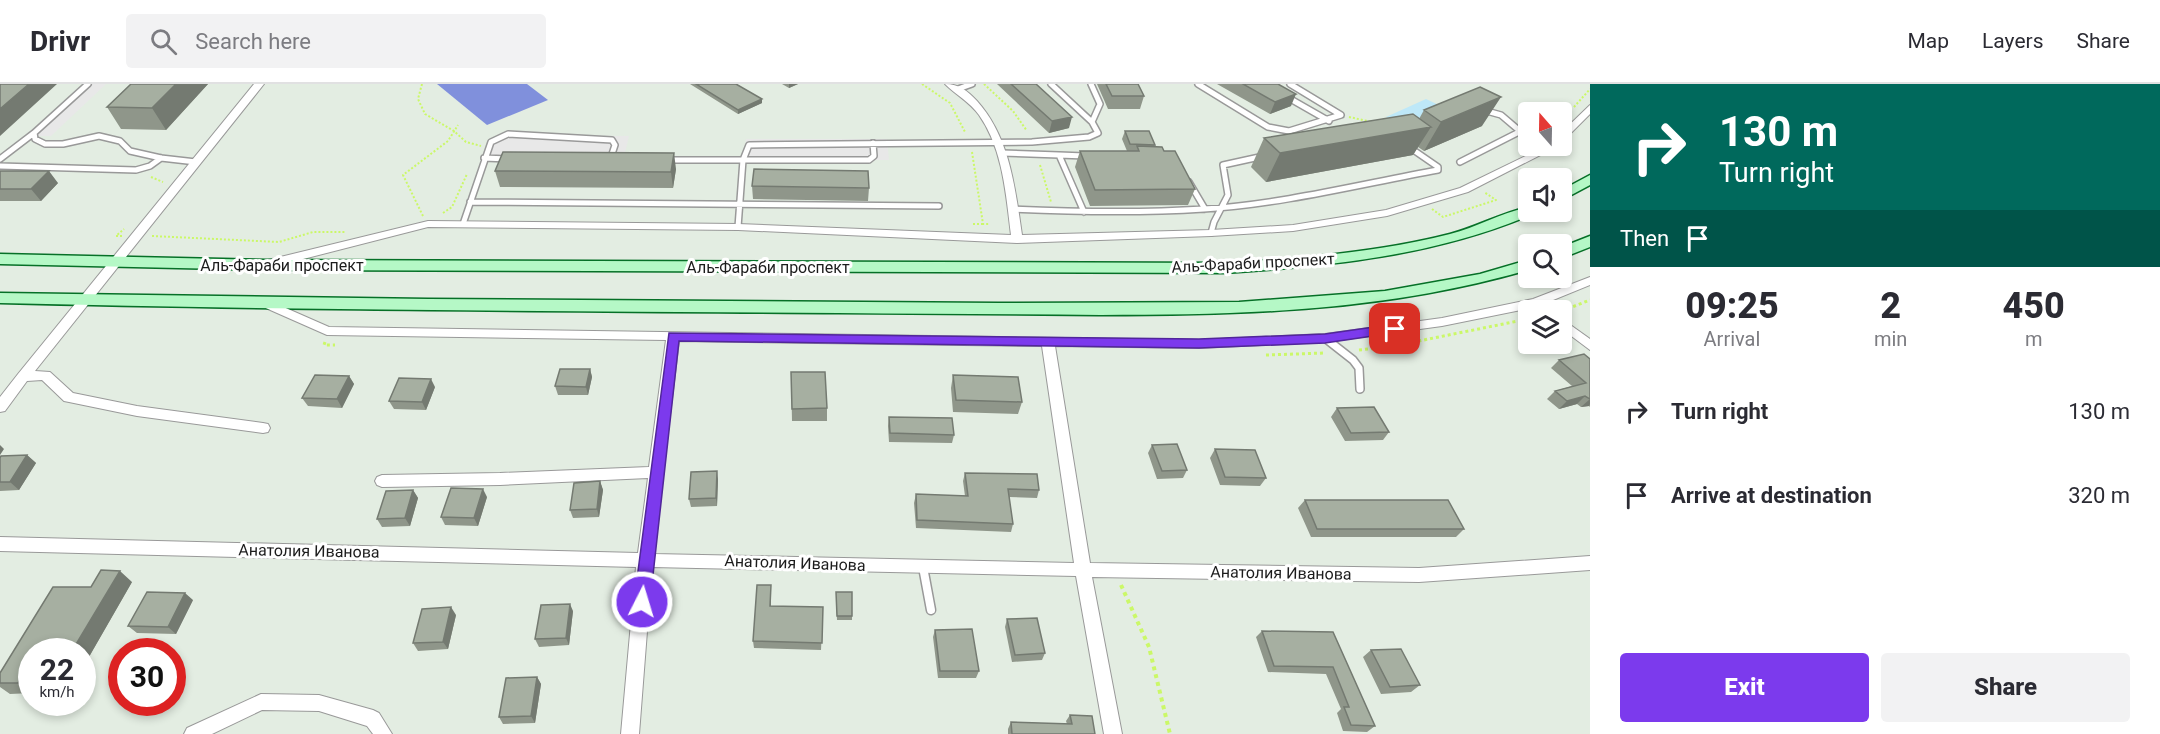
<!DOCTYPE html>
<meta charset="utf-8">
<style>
body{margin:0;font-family:Roboto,sans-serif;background:#f2f2f3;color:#2b2b33;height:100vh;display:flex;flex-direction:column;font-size:22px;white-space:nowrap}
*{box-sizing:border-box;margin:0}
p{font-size:20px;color:#7c7c81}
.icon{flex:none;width:33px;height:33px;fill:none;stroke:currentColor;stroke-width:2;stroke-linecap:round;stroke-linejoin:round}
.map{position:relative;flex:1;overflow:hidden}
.side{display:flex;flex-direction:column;background:#fff;width:570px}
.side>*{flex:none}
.banner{background:#00695c;color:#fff;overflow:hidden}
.needle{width:39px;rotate:340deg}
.buttons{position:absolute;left:1518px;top:18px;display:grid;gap:12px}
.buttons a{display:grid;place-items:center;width:54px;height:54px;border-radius:6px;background:#fff;box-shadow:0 3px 9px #0003;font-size:30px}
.speed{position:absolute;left:18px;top:554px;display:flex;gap:12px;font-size:30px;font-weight:700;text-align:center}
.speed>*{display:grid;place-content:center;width:78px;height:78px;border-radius:50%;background:#fff;box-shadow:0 3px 9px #0003;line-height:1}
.speed small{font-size:15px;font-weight:400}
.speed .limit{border:9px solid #d22;background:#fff;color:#111}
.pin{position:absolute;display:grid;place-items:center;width:51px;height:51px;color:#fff;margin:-26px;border-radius:12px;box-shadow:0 3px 9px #0006}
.me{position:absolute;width:66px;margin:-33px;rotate:5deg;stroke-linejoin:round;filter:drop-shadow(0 0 4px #0008)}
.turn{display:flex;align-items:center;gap:21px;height:126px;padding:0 30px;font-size:27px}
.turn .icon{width:78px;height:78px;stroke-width:2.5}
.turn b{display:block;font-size:42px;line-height:51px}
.then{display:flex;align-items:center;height:57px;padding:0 30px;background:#0003;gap:12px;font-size:22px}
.eta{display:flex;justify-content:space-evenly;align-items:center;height:102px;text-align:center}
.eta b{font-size:36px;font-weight:800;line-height:42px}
.cta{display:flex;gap:12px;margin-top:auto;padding:12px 30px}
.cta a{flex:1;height:69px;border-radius:6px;background:#7c3aed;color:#fff;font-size:24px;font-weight:800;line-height:69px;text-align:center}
.cta a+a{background:#f2f2f3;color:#2b2b33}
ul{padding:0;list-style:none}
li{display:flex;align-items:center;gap:18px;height:84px;padding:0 30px}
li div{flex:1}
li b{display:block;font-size:22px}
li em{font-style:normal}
header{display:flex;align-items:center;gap:36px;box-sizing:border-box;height:84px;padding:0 30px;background:#fff;border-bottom:2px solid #e1e1e2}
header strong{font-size:28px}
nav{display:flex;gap:33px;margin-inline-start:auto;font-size:21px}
.search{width:420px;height:54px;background:#f2f2f3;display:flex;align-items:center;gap:15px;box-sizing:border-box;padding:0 21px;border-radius:6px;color:#7c7c81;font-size:22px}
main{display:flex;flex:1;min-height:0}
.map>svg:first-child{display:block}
.park{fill:#bee8f8}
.pitch{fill:#8090dc}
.parking{fill:#e8e8e8}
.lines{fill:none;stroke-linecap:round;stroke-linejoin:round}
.lane-far2-casing{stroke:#999;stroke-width:8}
.lane-far1-casing{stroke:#999;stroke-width:10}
.lane-casing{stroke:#999;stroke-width:11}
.street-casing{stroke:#999;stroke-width:2}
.secondary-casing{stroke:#067027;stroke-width:3}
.path-far2{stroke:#cbf868;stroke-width:2;stroke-dasharray:2 2;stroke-linecap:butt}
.path-far1{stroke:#cbf868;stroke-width:3;stroke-dasharray:3 3;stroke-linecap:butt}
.path{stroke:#cbf868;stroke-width:4;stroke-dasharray:4 4;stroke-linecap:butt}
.lane-far2{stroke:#fff;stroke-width:5}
.lane-far1{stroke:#fff;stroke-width:7}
.lane{stroke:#fff;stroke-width:8}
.street{fill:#fff;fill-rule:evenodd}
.secondary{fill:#b5f8c6;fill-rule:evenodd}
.wall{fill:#8f968a}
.shaded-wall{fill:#747a71}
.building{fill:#a6afa1;stroke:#747a71;stroke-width:1.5}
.route{fill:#7c3aed;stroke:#51269a;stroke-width:1.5}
.labels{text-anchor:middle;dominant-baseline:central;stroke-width:6;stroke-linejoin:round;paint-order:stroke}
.street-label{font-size:16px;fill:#1c1c1c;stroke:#fff}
</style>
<header>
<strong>Drivr</strong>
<div class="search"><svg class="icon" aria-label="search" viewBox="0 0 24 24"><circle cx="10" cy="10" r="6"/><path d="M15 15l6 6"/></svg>Search here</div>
<nav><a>Map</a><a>Layers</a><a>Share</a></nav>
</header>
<main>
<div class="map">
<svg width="1590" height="650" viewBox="0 0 1590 650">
<rect width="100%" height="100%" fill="#e3ede2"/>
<path class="park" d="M1426,15L1443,23L1402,42L1386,33Z"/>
<path class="pitch" d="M437,0H527L548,16L487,41Z"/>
<path class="parking" d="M91,0H106L51,52H35Z
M497,51L629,52L624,73L487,72Z
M746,55H887L889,76H744Z"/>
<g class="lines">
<defs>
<path id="lane-far2" d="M88,0L34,49L35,55L45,60H63L99,52L120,57L130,67L161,74L196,78
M1091,0L1100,20L1092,38
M1198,0L1268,43L1289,47L1341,31L1290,0
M958,5L972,0
M1287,13L1329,37
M1483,26L1501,31L1528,54
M1002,69L1059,71L1084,128
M1059,71L1085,72
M484,74L508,75
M0,75L34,49
M666,76H869L874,72L873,59
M1460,78L1519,48
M0,82L136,86L150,82L161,74
M1189,98L1205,125
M470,118L939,122
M1013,125C1077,128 1141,129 1204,125C1283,120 1361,100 1438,86V83L1409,63
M463,140L491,58L508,50L612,56L615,61L610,76
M738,143L743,76L749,61L1032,58L1089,53L1098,49L1092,38L1051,0
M1211,149L1214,138L1228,111L1223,81L1264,72"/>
<path id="lane-far1" d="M1325,254L1353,276L1359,284L1360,305"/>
<path id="lane" d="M923,483L931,526"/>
<path id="street" d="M254,0H264L35,287L50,288L73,309L137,322L263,339L268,340L270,344L268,348L263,349L137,332L69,318L64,317L42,296L27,297L5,327L0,328V313L18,290Z
M945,0C959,0 968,7 977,17C1010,54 1015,103 1022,151L1211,146L1293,141L1386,126L1460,104L1546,62H1558L1468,108L1387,132L1293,147L1211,152L1017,159L738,146L428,143L268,184L262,180L268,176L428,137L738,140L1011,151C1006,111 1003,65 979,31C970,18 956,11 945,0Z
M1590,21V30L1565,55L1562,56V48Z
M1590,193V201L1536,223L1442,242L1325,258L1199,264L1055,262L1090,479L1419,484L1590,472V486L1419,498L1092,493L1122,650H1104L1076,492L652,483L639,650H621L636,483L0,467V453L638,469L648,394L500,401L382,403L377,401L375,397L377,393L382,391L500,389L649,383L666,256L327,251L259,221L257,218L263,214L329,243L1199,256L1325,250L1442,234L1533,215ZM679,257L1042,262L1074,479L653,470Z
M1562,235L1590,255V266L1562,245Z
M261,610L319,611L373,626L379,629L392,650H373L367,642L319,627L262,626L212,650H184L187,644Z"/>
<path id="secondary" d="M1590,91V101L1562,116V106Z
M1528,123V128H1535L1533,130C1434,172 1331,182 1225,189L266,186L0,180V170L266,176L1225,179C1300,174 1376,169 1450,150C1477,143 1501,129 1528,123Z
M1590,152V163L1562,174V163Z
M1528,176V186C1386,227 1249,231 1101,231C1014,230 927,230 839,229C560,227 280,226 0,219V209L428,215L998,219L1239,218L1385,207L1480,190Z"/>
</defs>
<use href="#lane-far2" class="lane-far2-casing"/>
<use href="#lane-far1" class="lane-far1-casing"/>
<use href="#lane" class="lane-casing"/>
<use href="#street" class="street-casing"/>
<use href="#secondary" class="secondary-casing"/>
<path class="path-far2" d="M422,0L418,15L425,30L454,47L466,58L481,62
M922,0L950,19L965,48
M984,0L1013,27L1027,47
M1574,23L1590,5
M1349,33L1372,38
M972,68L983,140H990
M1040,81L1051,118
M151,93L163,98
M1432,125L1443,133L1496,116L1484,108
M443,129L452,123L467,90
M423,132L403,91L448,57L458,41
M973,140H983
M122,152H116L124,145
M152,152L279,158L313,148H345"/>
<path class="path-far1" d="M1562,227L1590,216
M325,258L324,261H335
M1359,266L1394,262L1528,235
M1266,271L1325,269"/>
<path class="path" d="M1121,501L1149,563L1170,650"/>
<use href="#lane-far2" class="lane-far2"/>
<use href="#lane-far1" class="lane-far1"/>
<use href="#lane" class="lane"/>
<use href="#street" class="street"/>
<use href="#secondary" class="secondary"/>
</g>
<path class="wall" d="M131,0H208L166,46L121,45L107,23Z
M690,0H736L762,19L738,30Z
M782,0H798L789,4Z
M997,0H1036L1069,44L1049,49Z
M1097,0H1138L1144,12L1140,25H1108Z
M1217,0H1278L1291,22L1270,30Z
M1424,26L1482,42L1424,67L1418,63L1413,71L1266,98L1251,83L1264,54L1419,35Z
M1125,47L1155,61L1154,63L1164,67L1195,105L1188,121L1090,122L1075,83L1080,67H1127L1122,55Z
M676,85L673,104L500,103L495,87Z
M0,87L58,99L41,117H0Z
M752,102L869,104L868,117L753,115Z
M1590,275V323L1589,322L1581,323L1577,320L1559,325L1547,315L1555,307L1572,302L1551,284L1559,276Z
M590,285L592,293L588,311H558L555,302Z
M791,288L827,324V337H792Z
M953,291L1022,318L1018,330L953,328L951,304Z
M349,292L354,300L342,324L308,322L302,314Z
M435,303L426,326L394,325L389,317Z
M1337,324L1389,348L1383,356L1345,357L1331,333Z
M889,333L954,351L952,359L889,358L888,342Z
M1152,361L1187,386L1183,394L1157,395L1148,369Z
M1215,365L1266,394L1260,402L1220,401L1210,374Z
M27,371L36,379L19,406L0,407V374Z
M965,389L1039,406L1037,414L1009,413L1013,440L1011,448L916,444L914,419L916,410L965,412L963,397Z
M718,395L717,422L691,423L689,415Z
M600,397L603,406L599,433L573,434L570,426Z
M413,406L418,414L410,442L382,443L377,435Z
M487,413L478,442L445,441L441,433Z
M1305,416L1464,445L1456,453H1311L1298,424Z
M132,498L82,585V567H32V609L10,610L0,603V589L91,503Z
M771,509V522L823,523L821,566L754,564L753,557Z
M836,512L852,532V536H837Z
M193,516L176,550L137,549L128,542Z
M573,527L569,561L539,563L535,555Z
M456,531L448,565L418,567L413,559Z
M1007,535L1045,569L1042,576L1012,578L1005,543Z
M935,546L979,587L976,594H938L933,553Z
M1262,547L1333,548L1375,642L1367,648L1343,647L1337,629L1341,625L1326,590L1268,588L1256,553Z
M1371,566L1420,601L1411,608L1381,610L1363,573Z
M537,593L541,600L535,639L503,640L499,633Z
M1070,631L1095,650H1008V645L1011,638L1067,640L1066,637Z"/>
<path class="shaded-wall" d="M29,0H57L0,52V25Z
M176,0H208L166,46L152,24Z
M789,0H798L789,4Z
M1296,10L1291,22L1270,30L1275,18Z
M1501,13L1482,42L1424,67L1441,38Z
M762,15V19L738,30V26Z
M1072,33L1069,44L1049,49L1052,37Z
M1431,43L1413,71L1266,98L1280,69Z
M674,69L676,85L673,104L671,88Z
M49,87L58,99L41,117L31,105Z
M590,285L592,293L588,311L586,303Z
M349,292L354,300L342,324L337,315Z
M431,295L435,303L426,326L422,318Z
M1585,312L1577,320L1559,325L1567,317Z
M1590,315V320L1589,322L1581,323Z
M0,361L4,365L0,371Z
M27,371L36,379L19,406L10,398Z
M717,387L718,395L717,422L716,414Z
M600,397L603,406L599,433L597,425Z
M483,405L487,413L478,442L474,434Z
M413,406L418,414L410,442L405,434Z
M120,487L132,498L82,585V567H72Z
M185,509L193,516L176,550L168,543Z
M570,520L573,527L569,561L566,554Z
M451,523L456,531L448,565L443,558Z
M26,586L32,590V608L18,599Z
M537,593L541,600L535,639L531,632Z"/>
<path class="building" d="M0,0H29L0,25Z
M131,0H176L152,24L107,23Z
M696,0H736L762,15L738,26Z
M1011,0H1036L1072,33L1052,37Z
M1106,0H1138L1144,12H1112Z
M1243,0H1278L1296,10L1275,18Z
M1480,3L1501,13L1441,38L1424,26Z
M1413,30L1431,43L1280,69L1264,54Z
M1125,47H1149L1155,61L1130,60Z
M1137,62L1162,63L1164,67H1175L1195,105L1095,106L1080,67H1139Z
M503,68L674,69L671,88L495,87Z
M754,85L868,87L869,104L752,102Z
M0,87H49L31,105H0Z
M1584,270L1590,275V315L1585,312L1567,317L1555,307L1586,299L1559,276Z
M560,285H590L586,303L555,302Z
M791,288H825L827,324L792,325Z
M315,291L349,292L337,315L302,314Z
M953,291L1018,293L1022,318L956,316Z
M399,294L431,295L422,318L389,317Z
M1374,323L1389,348L1351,349L1337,324Z
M889,333L952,334L954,351L890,349Z
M1177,360L1187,386L1162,387L1152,361Z
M1215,365L1255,366L1266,394L1225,393Z
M27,371L10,398H0V374L1,372Z
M717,387L716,414L689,415L691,388Z
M965,389L1037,390L1039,406L1008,405L1013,440L917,436L916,410L968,412Z
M600,397L597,425L570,426L574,399Z
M451,404L483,405L474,434L441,433Z
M413,406L405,434L377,435L386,407Z
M1305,416H1448L1464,445H1317Z
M101,486L120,487L72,567H32V586H26L18,599H0V589L53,503H91Z
M757,501H771L770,522L823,523L822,559L753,557Z
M147,508L185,509L168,543L128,542Z
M836,508H852V532H837Z
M570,520L566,554L535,555L541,521Z
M451,523L443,558L413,559L422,525Z
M1037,534L1045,569L1015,571L1007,535Z
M972,545L979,587H940L935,546Z
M1262,547L1333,548L1375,642L1351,641L1344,623H1349L1333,583L1274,582Z
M1401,565L1420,601L1390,603L1371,566Z
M537,593L531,632L499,633L506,594Z
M1070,631L1092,632L1095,650H1012L1011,638L1072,640Z"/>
<path class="route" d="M1395,240L1400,242L1401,245L1400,248L1325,259L1199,264L679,257L650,518L647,523L642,525L636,523L634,518L669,249L1199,255L1325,250Z"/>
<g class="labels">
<g class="street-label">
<text transform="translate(1253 179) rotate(-3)">Аль-Фараби проспект</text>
<text x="282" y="181">Аль-Фараби проспект</text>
<text x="768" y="183">Аль-Фараби проспект</text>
<text transform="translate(309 467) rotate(1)">Анатолия Иванова</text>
<text transform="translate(795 479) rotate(2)">Анатолия Иванова</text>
<text transform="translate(1281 489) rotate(1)">Анатолия Иванова</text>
</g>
</g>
</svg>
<div class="buttons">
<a><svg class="needle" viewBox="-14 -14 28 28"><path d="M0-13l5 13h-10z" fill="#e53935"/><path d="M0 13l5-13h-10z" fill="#7c7c81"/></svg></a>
<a><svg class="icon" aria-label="sound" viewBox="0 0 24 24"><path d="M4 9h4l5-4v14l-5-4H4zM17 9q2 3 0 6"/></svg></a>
<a><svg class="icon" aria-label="search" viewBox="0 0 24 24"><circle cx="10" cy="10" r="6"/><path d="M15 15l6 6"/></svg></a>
<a><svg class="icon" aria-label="layers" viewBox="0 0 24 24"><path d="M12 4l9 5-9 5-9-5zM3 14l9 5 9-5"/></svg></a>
</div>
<div class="speed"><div>22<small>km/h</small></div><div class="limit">30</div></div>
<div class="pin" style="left:1395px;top:245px;background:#d93025"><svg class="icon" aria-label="arrive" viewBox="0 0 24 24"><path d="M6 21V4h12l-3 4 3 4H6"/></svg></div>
<svg class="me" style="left:642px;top:518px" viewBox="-20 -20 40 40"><circle r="17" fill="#7c3aed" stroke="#fff" stroke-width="3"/><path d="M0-11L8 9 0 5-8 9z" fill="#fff"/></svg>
</div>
<section class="side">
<div class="banner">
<div class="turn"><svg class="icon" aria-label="right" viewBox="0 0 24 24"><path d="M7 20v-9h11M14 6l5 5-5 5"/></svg><div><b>130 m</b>Turn right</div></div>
<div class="then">Then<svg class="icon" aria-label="arrive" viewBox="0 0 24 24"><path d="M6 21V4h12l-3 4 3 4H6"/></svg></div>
</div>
<div class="eta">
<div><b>09:25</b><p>Arrival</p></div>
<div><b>2</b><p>min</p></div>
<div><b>450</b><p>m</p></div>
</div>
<ul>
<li><svg class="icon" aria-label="right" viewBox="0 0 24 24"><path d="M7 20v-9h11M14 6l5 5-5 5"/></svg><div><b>Turn right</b></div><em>130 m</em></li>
<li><svg class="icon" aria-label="arrive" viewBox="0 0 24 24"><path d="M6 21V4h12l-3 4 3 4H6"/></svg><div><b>Arrive at destination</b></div><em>320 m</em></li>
</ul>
<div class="cta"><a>Exit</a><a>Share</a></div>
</section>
</main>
